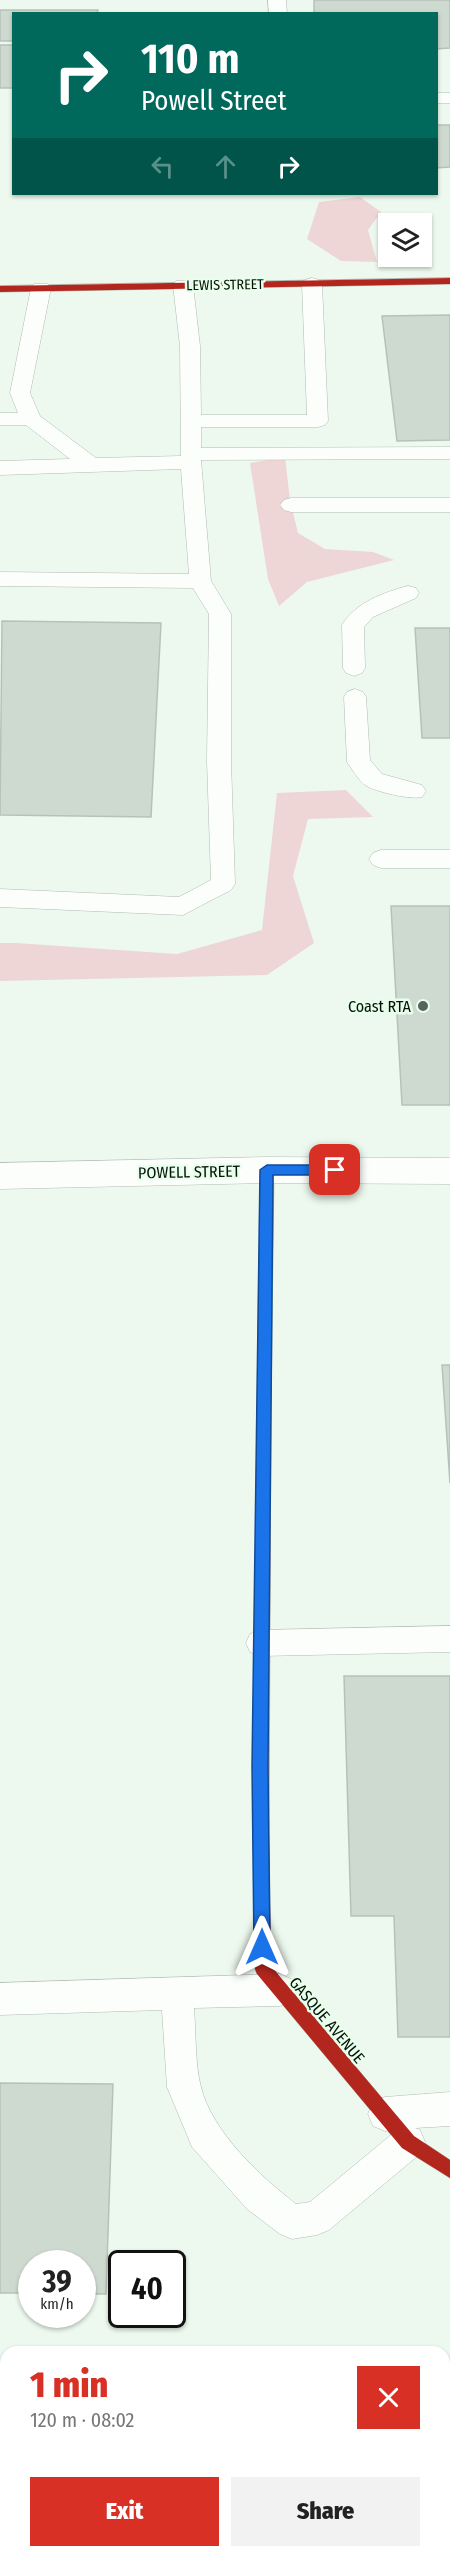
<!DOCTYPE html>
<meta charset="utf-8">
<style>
body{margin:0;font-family:"Fira Sans Condensed",sans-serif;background:#f2f2f2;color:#222;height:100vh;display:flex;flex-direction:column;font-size:22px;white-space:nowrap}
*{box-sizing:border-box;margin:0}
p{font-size:20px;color:#767676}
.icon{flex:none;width:33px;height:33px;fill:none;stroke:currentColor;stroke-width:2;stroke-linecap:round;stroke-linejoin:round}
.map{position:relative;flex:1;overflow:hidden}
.sheet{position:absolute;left:0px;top:2346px;width:450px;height:212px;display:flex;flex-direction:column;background:#fff;border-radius:18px 18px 0 0;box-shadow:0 2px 4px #0004}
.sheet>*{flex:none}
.banner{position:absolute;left:12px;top:12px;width:426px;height:183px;border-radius:0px;box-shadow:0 2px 4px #0004;background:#00695c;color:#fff;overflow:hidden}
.tools{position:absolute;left:378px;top:213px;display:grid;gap:12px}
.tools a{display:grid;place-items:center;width:54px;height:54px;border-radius:0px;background:#fff;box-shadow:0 2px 4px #0004;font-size:30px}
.speed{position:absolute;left:18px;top:2250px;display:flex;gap:12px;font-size:30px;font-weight:700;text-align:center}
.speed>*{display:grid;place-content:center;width:78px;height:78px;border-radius:50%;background:#fff;box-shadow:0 2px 4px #0004;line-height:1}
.speed small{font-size:15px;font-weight:400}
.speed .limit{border:3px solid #111;border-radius:9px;background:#fff;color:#111}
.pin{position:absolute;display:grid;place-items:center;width:51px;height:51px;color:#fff;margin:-26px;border-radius:12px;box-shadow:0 3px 9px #0006}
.me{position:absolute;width:66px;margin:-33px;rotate:0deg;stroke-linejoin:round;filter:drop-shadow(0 0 4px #0008)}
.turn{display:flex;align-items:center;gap:21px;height:126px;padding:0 30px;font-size:27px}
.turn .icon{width:78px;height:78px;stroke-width:2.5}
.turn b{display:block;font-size:42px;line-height:51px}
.lanes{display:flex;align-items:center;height:57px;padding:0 30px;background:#0003;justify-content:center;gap:30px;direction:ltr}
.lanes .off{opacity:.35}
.round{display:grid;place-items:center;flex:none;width:63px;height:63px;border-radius:0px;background:#f2f2f2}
.summary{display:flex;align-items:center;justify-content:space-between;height:102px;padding:0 30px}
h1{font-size:36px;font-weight:800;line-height:45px;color:#d93025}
.button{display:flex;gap:12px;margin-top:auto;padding:12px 30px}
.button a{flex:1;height:69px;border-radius:0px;background:#d93025;color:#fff;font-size:24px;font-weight:800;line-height:69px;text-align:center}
.button a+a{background:#f2f2f2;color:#222}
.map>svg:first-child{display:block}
.forest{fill:#eed6d6}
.building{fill:#cedacf;stroke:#b7c1b9;stroke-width:1.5}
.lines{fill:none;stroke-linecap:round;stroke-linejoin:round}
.lane-casing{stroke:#b1bbb3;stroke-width:1}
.street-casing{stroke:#b1bbb3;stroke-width:1}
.fast-casing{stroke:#b1bbb3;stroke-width:1}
.slow-casing{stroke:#b1bbb3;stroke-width:1}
.jam-casing{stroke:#b1bbb3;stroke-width:1}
.lane{fill:#fcfefc;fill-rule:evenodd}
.street{fill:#fcfefc;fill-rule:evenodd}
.fast{fill:#63d668;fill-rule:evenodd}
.slow{fill:#ff974d;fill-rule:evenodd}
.jam{fill:#b3261e;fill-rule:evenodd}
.route{fill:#1a73e8;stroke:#114b97;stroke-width:1.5}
.poi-dot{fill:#58635a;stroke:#e7ffeb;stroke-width:2}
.labels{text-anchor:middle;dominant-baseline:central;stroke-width:5;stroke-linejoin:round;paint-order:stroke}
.far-street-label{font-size:14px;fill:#08120a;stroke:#e7ffeb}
.poi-label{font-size:16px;fill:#08120a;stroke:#e7ffeb;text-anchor:end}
.street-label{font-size:16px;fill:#08120a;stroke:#e7ffeb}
</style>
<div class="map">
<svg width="450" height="2557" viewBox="0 0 450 2557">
<rect width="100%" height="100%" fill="#edf9ee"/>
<path class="forest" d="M360,197L381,212L368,230L377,262L341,261L307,239L319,202Z
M285,457L290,500L298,533L325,549L373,552L394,560L307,582L279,606L268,579L250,463Z
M346,790L373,817L308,819L293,876L314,943L267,975L0,981V943H16L177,954L262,930L277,793Z"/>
<path class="building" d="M314,0H450V48L436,49V14H314Z
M0,10H98L97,14H14V41H0Z
M0,45H14V88H0Z
M436,125H450V167L436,168Z
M450,315V440L397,441L382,316Z
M2,621L161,623L151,817L0,815Z
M415,628H450V738H422Z
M391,906H450V1105H402Z
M442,1365H450V1483Z
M344,1676H450V2037H398L394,1916H351Z
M0,2083L113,2084L106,2294H82V2264H32V2293H0Z"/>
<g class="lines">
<defs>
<path id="lane" d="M268,0H286L287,14H269Z
M436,93H450V103H436Z
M312,278L319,280L322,284L328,421L325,425L318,427H201V448L450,447V459L201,460L211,581L231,614V761L235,884L231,890L183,915L0,907V889L179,897L211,880L207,761L209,614L193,588L0,586V572L189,574L181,469L0,475V461L70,459L26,425H0V413H18L10,393L31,288L34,284H48L51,288L30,393L40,416L96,458L181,456L180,346L173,285L176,281H190L193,285L200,346L201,415H307L302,284L305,280Z
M291,498H450V512H291L284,510L280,505L284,500Z
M408,586L416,588L419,593L416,598L373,617L364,627L365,668L362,673L354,676L346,673L343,668L342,625C355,603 384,592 408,586Z
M355,689L363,692L366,697L370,760L382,774L422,785L426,791L422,797C412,800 375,792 365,785C359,781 352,769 347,762L344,697L347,692Z
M381,850H450V868H381L373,865L369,859L373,853Z
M450,1626V1652L261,1656L250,1652L246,1643L250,1634L261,1630Z
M280,1974L291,1979L296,1990L291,2001L280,2006L194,2008C196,2032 195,2065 201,2087C212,2132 261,2177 296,2204L310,2202L397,2130L385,2131L373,2126L368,2114L373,2102L385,2097L450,2092V2126L415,2128L420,2130L425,2142L420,2154L329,2230L317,2235L292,2239L280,2234L247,2209L192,2147L167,2087L162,2010L0,2015V1983Z
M0,2395H6V2431H0Z
M444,2476L450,2478V2516L444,2514Z
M172,2552H211L209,2557H170Z"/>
<path id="street" d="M267,1157L450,1158V1184L267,1183L0,1189V1163Z"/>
<path id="fast" d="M267,1165L274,1170L271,1409L269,1413L264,1415L259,1413L257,1409L260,1170Z"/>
<path id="slow" d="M264,1403L269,1405L271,1409L269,1836L267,1841L261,1843L255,1841L253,1836L257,1409L259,1405Z"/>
<path id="jam" d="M450,278V284L0,292V286Z
M261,1829L267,1831L269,1836L271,1966L414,2136L450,2160V2178L402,2148L257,1974L255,1969L253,1836L255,1831Z"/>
</defs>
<use href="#lane" class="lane-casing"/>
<use href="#street" class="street-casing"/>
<use href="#fast" class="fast-casing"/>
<use href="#slow" class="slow-casing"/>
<use href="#jam" class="jam-casing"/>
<use href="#lane" class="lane"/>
<use href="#street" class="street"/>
<use href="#fast" class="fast"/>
<use href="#slow" class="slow"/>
<use href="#jam" class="jam"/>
</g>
<path class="route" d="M267,1165H335L342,1170L335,1175H273L268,1766L270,1947L268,1952L262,1954L256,1952L254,1947L252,1766L260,1170Z"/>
<circle class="poi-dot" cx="423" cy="1006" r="6"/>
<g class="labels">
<g class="far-street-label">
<text transform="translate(225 285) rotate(-1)">LEWIS STREET</text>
</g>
<g class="poi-label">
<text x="411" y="1006">Coast RTA</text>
</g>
<g class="street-label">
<text transform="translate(189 1172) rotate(-1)">POWELL STREET</text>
<text transform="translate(327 2020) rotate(50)">GASQUE AVENUE</text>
</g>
</g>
</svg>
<div class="tools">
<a><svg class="icon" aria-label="layers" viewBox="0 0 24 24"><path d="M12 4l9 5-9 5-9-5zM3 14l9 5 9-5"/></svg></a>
</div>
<div class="speed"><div>39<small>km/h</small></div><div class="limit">40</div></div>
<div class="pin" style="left:335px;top:1170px;background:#d93025"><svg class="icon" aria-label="arrive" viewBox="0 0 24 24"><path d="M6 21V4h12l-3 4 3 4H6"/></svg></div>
<svg class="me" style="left:262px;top:1947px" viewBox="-20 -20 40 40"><path d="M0-17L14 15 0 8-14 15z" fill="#1a73e8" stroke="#fff" stroke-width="4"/></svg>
<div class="banner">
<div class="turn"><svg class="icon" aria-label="right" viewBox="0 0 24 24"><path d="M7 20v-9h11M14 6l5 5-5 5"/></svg><div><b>110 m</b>Powell Street</div></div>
<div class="lanes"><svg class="icon off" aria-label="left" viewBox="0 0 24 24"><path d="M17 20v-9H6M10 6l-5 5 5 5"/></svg><svg class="icon off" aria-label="ahead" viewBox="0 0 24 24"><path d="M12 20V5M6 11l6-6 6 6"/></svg><svg class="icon" aria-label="right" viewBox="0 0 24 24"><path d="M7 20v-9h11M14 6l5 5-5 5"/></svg></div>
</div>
<section class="sheet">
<div class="summary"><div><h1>1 min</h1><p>120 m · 08:02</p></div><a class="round" style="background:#d93025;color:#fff"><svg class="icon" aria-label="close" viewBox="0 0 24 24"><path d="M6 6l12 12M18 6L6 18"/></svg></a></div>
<div class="button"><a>Exit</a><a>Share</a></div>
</section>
</div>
